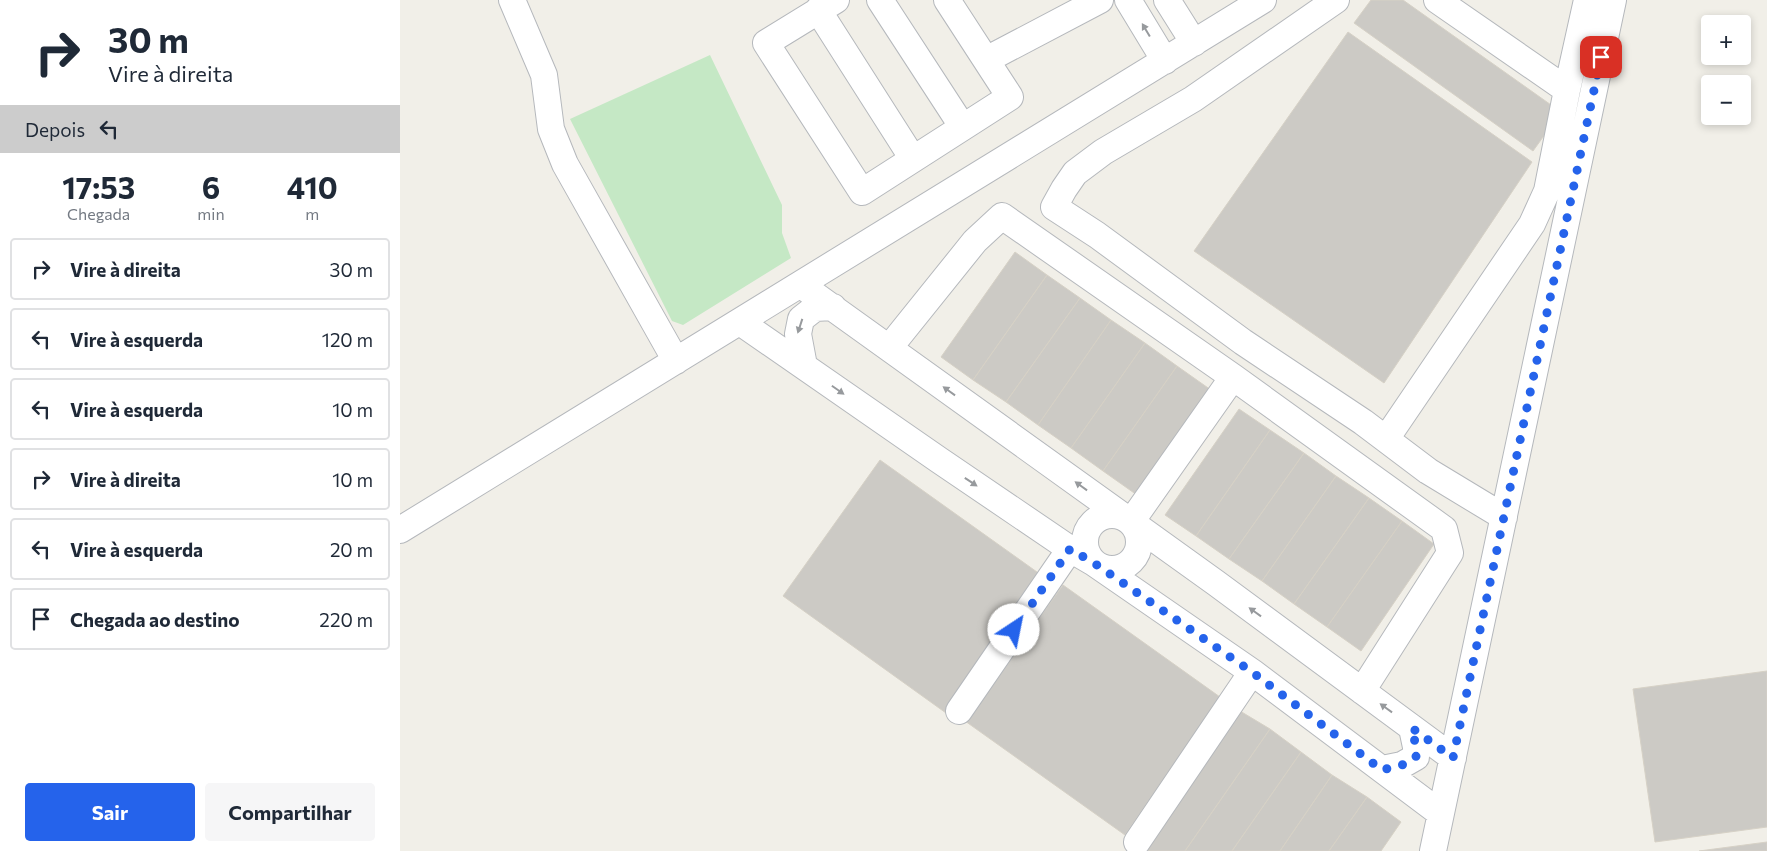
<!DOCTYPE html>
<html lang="pt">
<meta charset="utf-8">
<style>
body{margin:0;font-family:Commissioner,sans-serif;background:#f6f6f7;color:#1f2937;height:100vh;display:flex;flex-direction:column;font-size:19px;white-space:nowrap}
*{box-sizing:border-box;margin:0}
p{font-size:16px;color:#747a83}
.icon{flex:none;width:28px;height:28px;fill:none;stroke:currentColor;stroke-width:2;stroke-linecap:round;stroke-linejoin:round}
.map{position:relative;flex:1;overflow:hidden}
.sheet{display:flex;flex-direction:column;background:#fff;width:400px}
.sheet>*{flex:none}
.top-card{background:#fff;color:#1f2937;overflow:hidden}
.buttons{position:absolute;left:1301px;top:15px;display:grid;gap:10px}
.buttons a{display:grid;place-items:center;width:50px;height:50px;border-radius:5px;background:#fff;box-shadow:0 2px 8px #0003;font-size:25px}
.pin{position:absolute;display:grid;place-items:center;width:42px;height:42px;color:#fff;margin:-21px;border-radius:10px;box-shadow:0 2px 8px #0006}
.me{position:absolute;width:55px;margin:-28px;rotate:34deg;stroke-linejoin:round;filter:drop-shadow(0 0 4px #0008)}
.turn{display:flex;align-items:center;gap:18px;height:105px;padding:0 25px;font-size:22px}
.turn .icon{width:65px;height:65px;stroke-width:2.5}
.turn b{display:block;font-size:35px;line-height:42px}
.then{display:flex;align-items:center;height:48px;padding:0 25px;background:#0003;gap:10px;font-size:19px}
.eta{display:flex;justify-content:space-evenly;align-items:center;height:85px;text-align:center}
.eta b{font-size:30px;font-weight:700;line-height:35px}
.cta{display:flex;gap:10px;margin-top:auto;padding:10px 25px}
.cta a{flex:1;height:58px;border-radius:5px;background:#2563eb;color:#fff;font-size:20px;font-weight:700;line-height:58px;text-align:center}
.cta a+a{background:#f6f6f7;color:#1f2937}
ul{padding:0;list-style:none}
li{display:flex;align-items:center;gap:15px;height:62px;margin:0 10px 8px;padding:0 15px;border:2px solid #e0e1e3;border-radius:5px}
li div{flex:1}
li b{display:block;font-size:19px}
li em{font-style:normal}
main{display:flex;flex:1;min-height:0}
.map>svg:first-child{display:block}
.green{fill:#c5e8c5}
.building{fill:#cccac5;stroke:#d6d1c6}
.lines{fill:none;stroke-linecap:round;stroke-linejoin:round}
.minor-casing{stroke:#b5b8bc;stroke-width:28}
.minor{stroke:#fff;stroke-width:26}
.oneway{fill:#979a9d}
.route{stroke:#2563eb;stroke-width:9;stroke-dasharray:0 16.2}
</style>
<main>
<section class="sheet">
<div class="top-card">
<div class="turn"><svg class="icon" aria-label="right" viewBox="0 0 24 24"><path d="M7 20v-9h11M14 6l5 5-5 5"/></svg><div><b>30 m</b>Vire à direita</div></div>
<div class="then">Depois<svg class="icon" aria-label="left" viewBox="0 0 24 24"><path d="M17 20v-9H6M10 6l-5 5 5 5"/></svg></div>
</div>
<div class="eta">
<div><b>17:53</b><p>Chegada</p></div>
<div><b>6</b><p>min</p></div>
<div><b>410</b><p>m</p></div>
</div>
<ul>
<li><svg class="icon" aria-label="right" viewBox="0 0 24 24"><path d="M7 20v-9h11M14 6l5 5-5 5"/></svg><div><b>Vire à direita</b></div><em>30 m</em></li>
<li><svg class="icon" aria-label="left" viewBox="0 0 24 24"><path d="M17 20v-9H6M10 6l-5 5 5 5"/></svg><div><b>Vire à esquerda</b></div><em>120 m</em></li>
<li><svg class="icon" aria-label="left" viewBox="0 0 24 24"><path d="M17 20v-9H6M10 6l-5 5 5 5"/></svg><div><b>Vire à esquerda</b></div><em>10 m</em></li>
<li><svg class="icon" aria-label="right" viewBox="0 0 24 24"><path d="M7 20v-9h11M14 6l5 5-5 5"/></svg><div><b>Vire à direita</b></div><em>10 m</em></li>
<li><svg class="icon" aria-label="left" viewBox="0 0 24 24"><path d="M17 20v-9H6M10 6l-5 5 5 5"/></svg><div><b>Vire à esquerda</b></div><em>20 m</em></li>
<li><svg class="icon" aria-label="arrive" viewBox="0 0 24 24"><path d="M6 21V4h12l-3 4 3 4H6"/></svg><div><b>Chegada ao destino</b></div><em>220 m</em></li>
</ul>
<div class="cta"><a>Sair</a><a>Compartilhar</a></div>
</section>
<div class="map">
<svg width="1367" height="851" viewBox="0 0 1367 851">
<rect width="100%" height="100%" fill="#f1efe8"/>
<path class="green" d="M310,55L382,205V233L391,258L283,325L272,321L170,119Z"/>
<path class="building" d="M971,0H1003L1161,112L1133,151L954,23Z
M948,32L1132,162L984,383L794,251Z
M615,252L647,275L573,380L541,357Z
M647,275L680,298L606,402L573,380Z
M680,298L711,320L638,425L606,402Z
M711,320L745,343L671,448L638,425Z
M745,343L777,366L703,471L671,448Z
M777,366L811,390L737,495L703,471Z
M839,409L870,430L796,536L765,515Z
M870,430L904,453L829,559L796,536Z
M904,453L936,476L862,581L829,559Z
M480,460L644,577L546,713L383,596Z
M936,476L969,498L894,604L862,581Z
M969,498L1002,521L927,627L894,604Z
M1002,521L1034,544L961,651L927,627Z
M663,585L820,697L725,835L565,721Z
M1367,671V827L1255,842L1233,689Z
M840,711L870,729L785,851H748L745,849Z
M870,729L901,752L832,851H785Z
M901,752L932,775L880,851H832Z
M932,775L967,797L929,851H880Z
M967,797L1001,822L981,851H929Z
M1367,842V851H1299Z"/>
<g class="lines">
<defs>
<path id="minor" d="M112,0L144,75L151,129L165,164L276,361
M436,0L366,43L462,192L610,97L547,0
M480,0L562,126
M728,0L765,61
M767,0L794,43
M936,0L793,99L703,152L675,173L664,189L654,207L697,235L843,342L963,422L1028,471L1104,517
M1037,0L1167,90L1187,0
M418,10L513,159
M586,60L700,0
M401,285L816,583L1053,758
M340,322L539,460L670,549L694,563L852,672L1040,813
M489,348L575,241L602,216L833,377L1044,529L1050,553L962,691
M404,366L398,334L401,319L415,308L433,307
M986,439L1132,224L1147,191L1167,90
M685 542a27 27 0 1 1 54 0a27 27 0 1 1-54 0Z
M731,522L833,377
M0,530L863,0
M559,711L670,549
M982,769L1002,765L1016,757V747L1012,728
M737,842L852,672
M1033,851L1213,0"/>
</defs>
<use href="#minor" class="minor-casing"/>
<use href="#minor" class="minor"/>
</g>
<defs><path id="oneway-solid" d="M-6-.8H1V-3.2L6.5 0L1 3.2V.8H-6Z" transform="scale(1.25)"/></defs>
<g class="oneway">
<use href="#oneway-solid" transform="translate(746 30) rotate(-121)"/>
<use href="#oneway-solid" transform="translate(400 326) rotate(108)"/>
<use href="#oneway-solid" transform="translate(438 390) rotate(35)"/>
<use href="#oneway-solid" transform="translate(549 391) rotate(-144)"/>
<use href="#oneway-solid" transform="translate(571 482) rotate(34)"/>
<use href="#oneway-solid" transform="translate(681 486) rotate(-144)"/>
<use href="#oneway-solid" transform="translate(855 612) rotate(-144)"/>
<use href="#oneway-solid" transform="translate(986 708) rotate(-144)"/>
</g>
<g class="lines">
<path class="route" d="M614,630L670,549L694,563L852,672L982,770L1002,765L1016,757V747L1012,728L1053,758L1201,57"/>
</g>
</svg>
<div class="buttons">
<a>+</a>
<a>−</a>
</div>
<div class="pin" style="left:1201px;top:57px;background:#d93025"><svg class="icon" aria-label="arrive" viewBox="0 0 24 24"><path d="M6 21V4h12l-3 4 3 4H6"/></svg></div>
<svg class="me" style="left:614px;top:630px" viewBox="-20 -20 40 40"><circle r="19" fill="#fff"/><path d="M0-13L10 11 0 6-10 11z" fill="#2563eb"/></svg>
</div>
</main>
